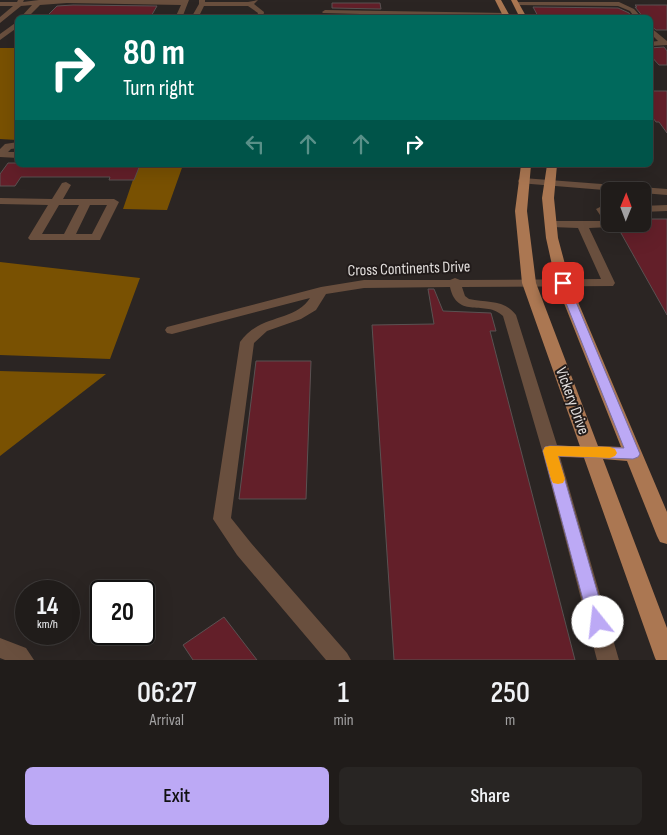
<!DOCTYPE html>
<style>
body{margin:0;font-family:"Sofia Sans Condensed",sans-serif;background:#282523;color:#f1f3f6;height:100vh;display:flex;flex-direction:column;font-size:19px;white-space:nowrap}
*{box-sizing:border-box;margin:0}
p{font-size:16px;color:#a2a1a2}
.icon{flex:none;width:28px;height:28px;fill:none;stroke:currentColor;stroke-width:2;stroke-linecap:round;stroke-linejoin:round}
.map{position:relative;height:660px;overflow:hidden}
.sheet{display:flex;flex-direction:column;background:#201c1a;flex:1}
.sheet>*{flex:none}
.top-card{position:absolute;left:15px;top:15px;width:638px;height:152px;border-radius:8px;box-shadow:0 5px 20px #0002,0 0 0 1px #3d3a39;background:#00695c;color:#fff;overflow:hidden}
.needle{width:32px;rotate:1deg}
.buttons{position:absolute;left:601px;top:182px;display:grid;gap:10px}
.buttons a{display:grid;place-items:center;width:50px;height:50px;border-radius:8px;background:#201c1a;box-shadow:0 5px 20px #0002,0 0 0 1px #3d3a39;font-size:25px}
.speed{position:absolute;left:15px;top:580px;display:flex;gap:10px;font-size:25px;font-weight:700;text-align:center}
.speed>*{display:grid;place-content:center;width:65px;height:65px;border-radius:50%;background:#201c1a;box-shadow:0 5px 20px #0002,0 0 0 1px #3d3a39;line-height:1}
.speed small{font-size:12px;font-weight:400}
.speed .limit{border:2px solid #111;border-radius:8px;background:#fff;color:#111}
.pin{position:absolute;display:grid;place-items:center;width:42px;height:42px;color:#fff;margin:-21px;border-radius:10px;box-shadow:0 2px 8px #0006}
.me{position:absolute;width:55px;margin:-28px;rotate:344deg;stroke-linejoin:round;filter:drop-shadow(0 0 4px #0008)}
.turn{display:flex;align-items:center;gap:18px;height:105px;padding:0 25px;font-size:22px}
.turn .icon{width:65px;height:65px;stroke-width:2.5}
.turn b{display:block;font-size:35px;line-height:42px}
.lanes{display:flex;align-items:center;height:48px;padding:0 25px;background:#0003;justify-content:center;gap:25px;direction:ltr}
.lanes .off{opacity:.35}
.eta{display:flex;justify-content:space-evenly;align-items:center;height:85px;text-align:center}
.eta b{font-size:30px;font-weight:600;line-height:35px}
.primary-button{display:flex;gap:10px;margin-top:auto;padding:10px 25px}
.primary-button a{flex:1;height:58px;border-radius:8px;background:#bca9f5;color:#111;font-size:20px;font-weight:600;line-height:58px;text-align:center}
.primary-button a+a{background:#282523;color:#f1f3f6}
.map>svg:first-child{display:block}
.forest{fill:#795102}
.building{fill:#631f29;stroke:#5a5252}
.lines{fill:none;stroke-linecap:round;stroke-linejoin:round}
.minor{fill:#694f3e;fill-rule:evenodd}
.major{fill:#ab7752;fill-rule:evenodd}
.route{fill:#bca9f5;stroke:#7a6e9f}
.slow{fill:#f59e0b}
.labels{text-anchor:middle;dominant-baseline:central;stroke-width:4;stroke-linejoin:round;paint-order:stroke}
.street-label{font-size:16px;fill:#e2dedc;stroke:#211b1a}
</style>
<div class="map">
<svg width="667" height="660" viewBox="0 0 667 660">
<rect width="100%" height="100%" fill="#2b2523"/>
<path class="forest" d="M0,48H17V140L0,139Z
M138,165H183L167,210L123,209Z
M0,262L140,278L110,359L0,355Z
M0,371L106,374L0,456Z"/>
<path class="building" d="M332,3H380L381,9L332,8Z
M635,5H667V30H656L650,25V18H644L635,7H637Z
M57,6L73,5L157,6L150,18H45Z
M533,7L618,8L629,13L632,18H539Z
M664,47L667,51V65H659L650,55V48Z
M650,91H667V133L659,122H656L650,114Z
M8,163H18V165H140L134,180H109L110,177H21L15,186H0V174Z
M642,219H667V315L617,226L619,224H642Z
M428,289H434L443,311L491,313L496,331H490L575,660H394L372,325L434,324Z
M256,361H311L306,499H239Z
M224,617L257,660H193L183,645Z"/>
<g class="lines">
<path class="minor" d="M18,0H24L23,2L39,0H189L182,18H175L181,5L67,3L40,5L27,18H20L32,5L21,6L0,23V17L13,6H0V2H17Z
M199,0H205V2H248L258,0L254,4L264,12L263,18H256L258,13L248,6H204L198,18H191L199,4Z
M516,2H619L634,9L642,18H635L630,11L618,6L514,5V3Z
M325,10L507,13L510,15L507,17L405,15V18H399L398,15L323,13L322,12Z
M18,21V27L0,40V34Z
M650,27L667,41V45L650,46V42L658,41L650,33Z
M18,142V148L11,149L8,152H18V158L0,157V149L5,144Z
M523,178L667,189V195L642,193V191H616L519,183L518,181L519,179Z
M66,182L71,185L63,199H114L119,202L100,240H30L28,238L48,205L0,204V198L52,199L62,183ZM59,205H79L64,234H42ZM90,205H107L92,234H76Z
M667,205V211L642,212V206Z
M602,206H610V224H617L611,227L589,228L615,283L613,286L462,287L465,296L469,299C487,303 504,299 516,315L557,445L597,448L599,452L597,456L591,458L560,457L619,660H597L542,450L503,316C486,299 457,320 450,287L364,288L326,294L316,310L301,319L267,331L254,343L231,518L251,543L347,653L351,660H326L237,555L213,519L240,342C259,314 295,322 310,298L172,334L167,333L165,330L167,327L321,287L364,280H450L455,278L460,280L601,279L578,228L551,227L545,224L551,221H604L596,209Z
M0,638L26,648L34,660H5L0,658Z"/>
<path class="major" d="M495,0H501L511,18H504Z
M511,0H517L527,18H520Z
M521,165H531L527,211L536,283L598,446L621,447L556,283L546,238L542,198L547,165H557L554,198L558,238L570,283L667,512V544L660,542L657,536L627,461L603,459L667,628V660H656L655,658L522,283L515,211Z"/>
</g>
<path class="route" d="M563,279L568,283L640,454L638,457L633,459L558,456L606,622L604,628L598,630L592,628L589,622L543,451L545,447L550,446L624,448L558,283Z"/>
<path class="slow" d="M550,446L610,447L615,449L617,453L615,456L610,458L558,456L565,479L563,483L558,484L553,483L551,479L543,451L545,447Z"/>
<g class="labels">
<g class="street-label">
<text transform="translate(409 269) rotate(-2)">Cross Continents Drive</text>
<text transform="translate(572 401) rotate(70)">Vickery Drive</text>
</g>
</g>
</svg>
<div class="buttons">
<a><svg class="needle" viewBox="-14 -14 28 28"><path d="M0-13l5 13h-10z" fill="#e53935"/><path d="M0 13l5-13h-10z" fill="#a2a1a2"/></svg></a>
</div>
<div class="speed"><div>14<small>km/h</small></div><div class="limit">20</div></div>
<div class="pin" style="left:563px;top:283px;background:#d93025"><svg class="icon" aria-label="arrive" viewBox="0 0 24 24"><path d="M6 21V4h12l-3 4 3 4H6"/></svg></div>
<svg class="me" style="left:598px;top:622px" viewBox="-20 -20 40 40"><circle r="19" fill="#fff"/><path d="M0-13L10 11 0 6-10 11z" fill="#bca9f5"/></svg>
<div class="top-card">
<div class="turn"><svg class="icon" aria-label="right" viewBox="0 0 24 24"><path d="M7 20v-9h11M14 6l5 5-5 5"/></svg><div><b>80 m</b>Turn right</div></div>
<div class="lanes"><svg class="icon off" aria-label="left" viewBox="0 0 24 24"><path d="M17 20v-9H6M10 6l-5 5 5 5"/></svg><svg class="icon off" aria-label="ahead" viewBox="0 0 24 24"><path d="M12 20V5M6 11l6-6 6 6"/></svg><svg class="icon off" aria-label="ahead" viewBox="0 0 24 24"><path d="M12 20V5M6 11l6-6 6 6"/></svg><svg class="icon" aria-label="right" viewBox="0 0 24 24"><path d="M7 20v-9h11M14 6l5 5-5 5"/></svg></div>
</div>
</div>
<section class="sheet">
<div class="eta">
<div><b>06:27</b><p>Arrival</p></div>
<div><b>1</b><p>min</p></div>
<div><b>250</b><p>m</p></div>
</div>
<div class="primary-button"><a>Exit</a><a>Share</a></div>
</section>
